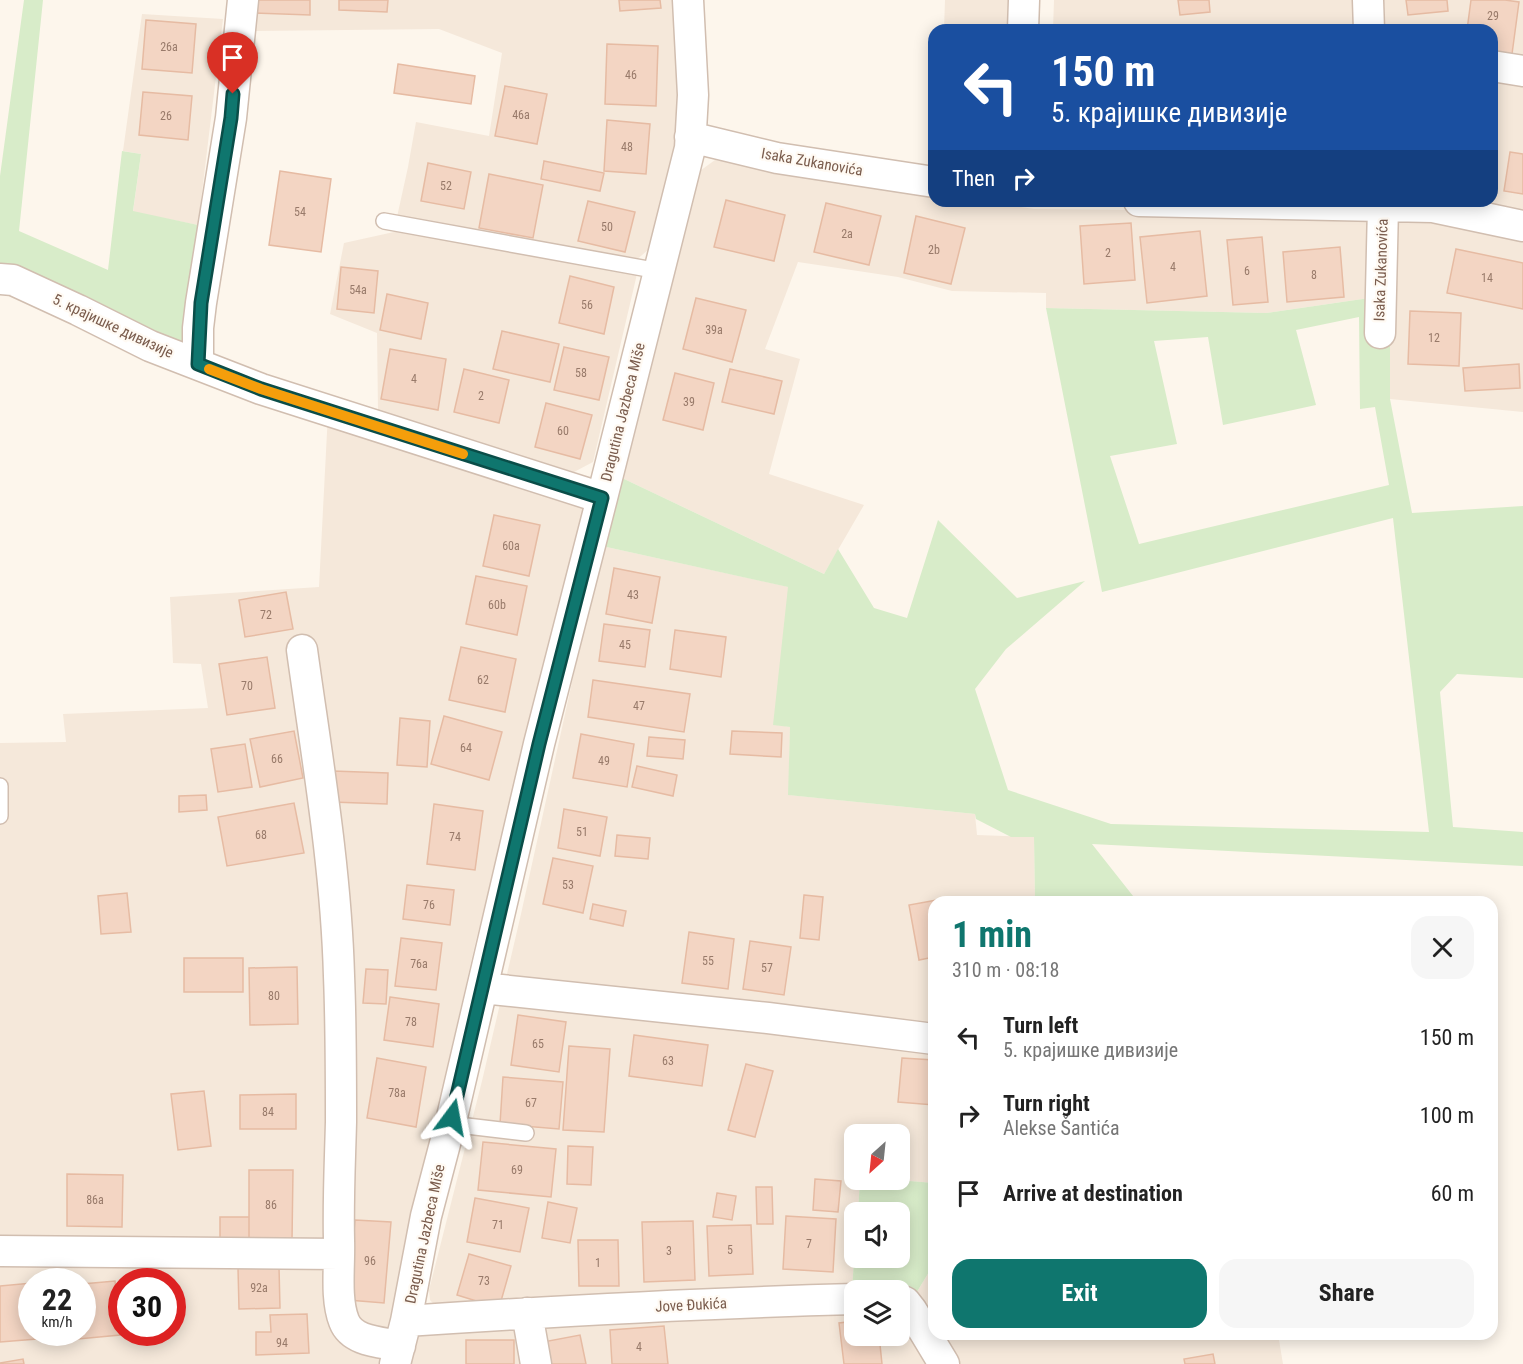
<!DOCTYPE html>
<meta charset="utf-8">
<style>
body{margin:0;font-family:"Roboto Condensed",sans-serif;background:#f6f6f6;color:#222;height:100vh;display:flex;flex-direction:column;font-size:22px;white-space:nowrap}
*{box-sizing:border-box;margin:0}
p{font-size:20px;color:#767676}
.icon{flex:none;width:33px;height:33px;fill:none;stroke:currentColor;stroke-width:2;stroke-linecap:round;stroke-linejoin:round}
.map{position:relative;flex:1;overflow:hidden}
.drawer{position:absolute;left:928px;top:896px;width:570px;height:444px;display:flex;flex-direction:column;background:#fff;border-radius:18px;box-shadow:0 3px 15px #0003}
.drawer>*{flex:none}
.guide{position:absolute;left:928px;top:24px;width:570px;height:183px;border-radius:18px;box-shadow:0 3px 15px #0003;background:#1a4fa0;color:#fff;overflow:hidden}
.needle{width:39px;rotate:207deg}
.buttons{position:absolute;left:844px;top:1124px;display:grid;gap:12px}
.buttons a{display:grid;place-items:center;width:66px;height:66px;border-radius:12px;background:#fff;box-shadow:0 3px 15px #0003;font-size:30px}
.speed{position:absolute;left:18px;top:1268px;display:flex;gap:12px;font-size:30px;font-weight:700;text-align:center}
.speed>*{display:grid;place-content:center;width:78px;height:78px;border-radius:50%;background:#fff;box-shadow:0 3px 15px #0003;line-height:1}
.speed small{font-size:15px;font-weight:400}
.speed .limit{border:9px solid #d22;background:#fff;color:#111}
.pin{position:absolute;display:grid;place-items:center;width:51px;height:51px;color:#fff;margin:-62px -26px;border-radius:50% 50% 50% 0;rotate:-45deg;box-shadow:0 0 6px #0007}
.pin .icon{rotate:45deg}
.me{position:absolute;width:66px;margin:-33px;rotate:13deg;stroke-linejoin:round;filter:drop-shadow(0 0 4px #0008)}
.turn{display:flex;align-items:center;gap:21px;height:126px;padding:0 24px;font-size:27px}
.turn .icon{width:78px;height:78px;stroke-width:2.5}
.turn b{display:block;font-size:42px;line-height:51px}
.then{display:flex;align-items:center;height:57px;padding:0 24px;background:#0003;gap:12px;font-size:22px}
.round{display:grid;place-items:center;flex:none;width:63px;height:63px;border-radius:18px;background:#f6f6f6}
.headline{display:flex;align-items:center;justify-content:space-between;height:102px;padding:0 24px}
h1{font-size:36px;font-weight:700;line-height:45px;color:#0f766e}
.cta{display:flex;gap:12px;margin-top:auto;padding:12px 24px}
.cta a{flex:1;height:69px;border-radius:18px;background:#0f766e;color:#fff;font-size:24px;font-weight:700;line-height:69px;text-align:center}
.cta a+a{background:#f6f6f6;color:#222}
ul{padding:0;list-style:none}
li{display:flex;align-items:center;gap:18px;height:78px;padding:0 24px}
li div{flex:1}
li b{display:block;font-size:22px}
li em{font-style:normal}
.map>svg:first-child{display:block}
.residential{fill:#f5e8da;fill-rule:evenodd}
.green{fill:#d8ecc9;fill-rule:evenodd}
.building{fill:#f3d5c3;stroke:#e6bba3;stroke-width:1.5}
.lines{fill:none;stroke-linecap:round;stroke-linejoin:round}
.service-casing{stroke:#d1beb0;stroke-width:18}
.minor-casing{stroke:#d1beb0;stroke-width:33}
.service{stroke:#fff;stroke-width:15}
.minor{stroke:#fff;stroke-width:30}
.route-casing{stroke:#0a4d48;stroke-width:15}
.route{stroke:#0f766e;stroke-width:10}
.slow{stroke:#f59e0b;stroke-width:10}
.labels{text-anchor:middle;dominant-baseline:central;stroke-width:4.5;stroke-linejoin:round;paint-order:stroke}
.number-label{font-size:12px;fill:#987a6a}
.street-label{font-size:15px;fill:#7a5c4d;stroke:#fffaf3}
</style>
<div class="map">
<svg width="1523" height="1364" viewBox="0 0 1523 1364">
<rect width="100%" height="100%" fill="#fdf6ec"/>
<path class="residential" d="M250,0H677L680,126L655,244L635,261L397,217L408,167L416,122L489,136L502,53L439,29L250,31Z
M945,0H1017L1016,30H944Z
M1054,0H1362V30H1053Z
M1374,0H1523V64L1493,58L1492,30H1389L1374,25Z
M142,14L223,19L198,225L133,212L141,154L123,151Z
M1493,73L1523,81V217L1456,201H1492Z
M715,160L934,194V201H981L1034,209L1241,211L1416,215L1523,238V412L1390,399V295L1266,313L1046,308V293L952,291L898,277L798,262L765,349L800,359L769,474L864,505L824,574L622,478L693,176Z
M403,230L637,274L593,462L574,472L378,411L377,333L330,314L344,243Z
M328,413L470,454L586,509L526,754L476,940L417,1200L395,1310L380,1364H0V743L66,742L63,714L208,708L201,664L173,663L170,597L319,587ZM32,1281H82V1332H32ZM122,1281H172V1332H122Z
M602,546L798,589L774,724L790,727L789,795L975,814L977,835L1034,837L1035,901L934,902V1183L885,1179H900V1134H855V1179H860L858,1212H855V1247L852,1288L438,1309L430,1300L429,1290L482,1081L521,914Z
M934,1271V1329L915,1295L929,1272Z
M855,1304V1335H900V1316L928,1364H408L415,1337L420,1333Z
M937,1334H1278L1283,1364H956Z"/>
<path class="green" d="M24,0H43L19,231L108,270L122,151L141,154L133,211L198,225L185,358L0,285V176Z
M1390,295V399L1412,513L1523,506V678L1457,674L1440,692L1453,827L1523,832V866L1092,844L1137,901H1035L1034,837H1011L976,819L975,814L788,795L790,727L773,725L788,587L602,546L622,478L824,574L838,549L874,608L907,618L938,520L1017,598L1085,581L1006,649L975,689L1008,790L1111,824L1429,832L1393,518L1102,592L1046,308L1266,313ZM1359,317L1360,409L1375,407L1389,485L1139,544L1110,456L1177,444L1154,341L1208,337L1223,425L1316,405L1296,330Z
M860,1179H885L934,1183V1271L929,1272L915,1295C893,1282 876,1287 852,1288L855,1247V1257H900V1212H858Z"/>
<path class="building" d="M253,0H310V15L253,13Z
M339,0H388L387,12L339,10Z
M619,0H660L661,8L620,11Z
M1178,0H1209L1210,12L1180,15Z
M1406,0H1447L1448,11L1408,15Z
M1471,0H1505L1519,2L1512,54L1492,51V30H1467Z
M146,20L196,24L192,73L142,69Z
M955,25L1000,29V30H954Z
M607,44L658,46L656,106L605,104Z
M398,64L475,76L471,104L394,93Z
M505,86L547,94L537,144L495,136Z
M143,92L192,96L188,140L139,135Z
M607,120L650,124L646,174L604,171Z
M1510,152L1523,154V194L1504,191Z
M544,161L604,173L600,191L541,179Z
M428,163L471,172L464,209L421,201Z
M280,171L331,179L321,252L269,245Z
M489,174L543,185L533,238L479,228Z
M726,200L785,215L774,261L714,247Z
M588,201L635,212L625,252L578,241Z
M826,203L881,216L869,265L814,252Z
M916,216L965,228L951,284L904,273Z
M1131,223L1135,280L1084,284L1080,226Z
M1200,231L1207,296L1147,303L1140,237Z
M1262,237L1268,302L1233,305L1227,240Z
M1340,247L1344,297L1287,302L1283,252Z
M1456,249L1523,263V309L1447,293Z
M341,267L378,271L374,313L337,309Z
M570,276L614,287L604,334L559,323Z
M387,294L428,303L421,339L380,330Z
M696,298L746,310L732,362L683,349Z
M1410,311L1461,313L1459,366L1408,364Z
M502,331L559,344L550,382L493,369Z
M564,347L609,357L599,400L554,390Z
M390,349L446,359L438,410L381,399Z
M1519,364L1520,388L1465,391L1463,368Z
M464,369L509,380L499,423L454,412Z
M730,369L782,381L774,414L722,402Z
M675,373L714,383L703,430L663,420Z
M546,403L592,415L580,459L535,447Z
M494,515L540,525L529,576L483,566Z
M614,568L660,577L652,623L606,614Z
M476,576L527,586L517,635L466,624Z
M286,592L293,629L245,637L239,600Z
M604,624L650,630L645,667L599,661Z
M675,630L726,637L721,677L670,669Z
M461,647L516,659L505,712L449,700Z
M267,657L275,708L227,715L219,664Z
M593,680L690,694L684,732L588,717Z
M444,716L502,732L489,780L431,764Z
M400,718L430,721L427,767L397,765Z
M294,731L303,778L260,787L250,739Z
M732,731L782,733L781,757L730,754Z
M581,734L634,744L627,787L573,778Z
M649,737L685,740L683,759L647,756Z
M245,744L252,787L218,792L211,749Z
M637,766L677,775L673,796L632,787Z
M333,771L388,773L387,804L332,802Z
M206,795L207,810L179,812V796Z
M294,803L304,853L227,866L218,817Z
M434,804L483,811L475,870L427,864Z
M564,809L607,817L600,856L558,848Z
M617,835L650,838L648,859L615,856Z
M553,858L593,866L583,913L543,904Z
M407,885L454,890L450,925L403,919Z
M127,893L131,932L101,934L98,896Z
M804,895L823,897L819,940L800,938Z
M948,898V902H934V957L919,960L909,905Z
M593,904L626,911L623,926L590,919Z
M689,932L734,939L728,989L682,983Z
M401,938L442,943L436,990L395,986Z
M750,941L791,947L784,995L743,989Z
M184,958H243V992H184Z
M297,967L298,1024L250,1025L249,968Z
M366,969L388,970L386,1004L363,1003Z
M390,997L439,1004L433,1047L384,1040Z
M518,1015L566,1022L559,1072L511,1065Z
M634,1035L708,1045L702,1086L629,1076Z
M569,1046L610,1049L604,1132L563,1130Z
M377,1058L426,1067L416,1127L367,1118Z
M902,1058L934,1060V1105L898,1102Z
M746,1064L773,1071L755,1137L728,1130Z
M503,1077L563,1082L559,1129L500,1124Z
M204,1091L211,1146L178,1150L171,1094Z
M296,1094V1129H240V1095Z
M483,1142L556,1149L551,1197L478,1190Z
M568,1146L593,1147L591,1185L567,1184Z
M249,1170H293L292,1241H249Z
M67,1174L123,1175L122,1227L67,1226Z
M815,1179L841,1181L838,1212L813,1210Z
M756,1187H772L773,1224H757Z
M717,1193L736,1196L732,1220L713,1217Z
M475,1198L529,1208L520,1252L467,1242Z
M548,1202L577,1208L570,1243L542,1238Z
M786,1216L836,1219L833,1272L783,1269Z
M220,1217H249V1241H220Z
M355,1220L391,1222L384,1303L348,1300Z
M693,1221L695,1280L644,1282L642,1222Z
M751,1225L753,1274L709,1276L707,1226Z
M578,1240H618L619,1286H579Z
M469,1254L511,1266L499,1308L457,1295Z
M279,1267L280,1308L239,1309L238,1268Z
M115,1281L120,1335L57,1341L56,1332H82V1284Z
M32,1283V1332H48L49,1338L0,1342V1286Z
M307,1314L309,1353L256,1355V1332H271L270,1315Z
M855,1321V1335H879L882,1364H844L839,1323Z
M664,1326L668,1364H612L610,1330Z
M580,1335L586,1364H548L543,1342Z
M466,1340H514V1364H466Z
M1213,1354L1215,1364H1185L1184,1359Z
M23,1359L24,1364H0V1363Z"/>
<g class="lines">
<defs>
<path id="service" d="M384,221L659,271
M0,786V816
M450,1124L526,1133"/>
<path id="minor" d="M1368,0L1369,30
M1023,30L1024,0
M1492,66L1523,71
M690,137L777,158L934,182
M1139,201L1433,207L1523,226
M0,279L13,280L78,310L150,346L261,389L602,498
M1380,333L1383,207
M198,364V328L201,303L231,118L243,0
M302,650C317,758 336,867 339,976C341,1024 341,1073 341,1122C340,1161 338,1200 339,1240C340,1265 335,1298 344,1321C352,1342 381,1342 400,1346
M482,988L768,1018L934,1039
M0,1251L339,1254
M900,1300L905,1302L912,1311L944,1364
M527,1313L536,1364
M406,1321C555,1311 705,1303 855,1299
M395,1364L406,1321L426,1216L452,1117L539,744L602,498L690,148L693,95L688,0"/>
</defs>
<use href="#service" class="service-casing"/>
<use href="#minor" class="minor-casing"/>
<use href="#service" class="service"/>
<use href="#minor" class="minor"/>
</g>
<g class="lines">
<defs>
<path id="route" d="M233,94L231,118L201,303L198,364L261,389L602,498L539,744L452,1117"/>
</defs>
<use href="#route" class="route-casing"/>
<use href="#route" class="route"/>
<path class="slow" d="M209,369L261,389L463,454"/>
</g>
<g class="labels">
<g class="number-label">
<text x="1493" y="16">29</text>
<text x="169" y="47">26a</text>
<text x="631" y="75">46</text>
<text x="521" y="115">46a</text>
<text x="166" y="116">26</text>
<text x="627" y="147">48</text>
<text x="446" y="186">52</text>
<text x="300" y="212">54</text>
<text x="607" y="227">50</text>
<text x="847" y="234">2a</text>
<text x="934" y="250">2b</text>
<text x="1108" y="253">2</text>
<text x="1173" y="267">4</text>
<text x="1247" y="271">6</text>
<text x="1314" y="275">8</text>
<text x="1487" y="278">14</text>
<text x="358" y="290">54a</text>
<text x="587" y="305">56</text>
<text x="714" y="330">39a</text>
<text x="1434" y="338">12</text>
<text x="581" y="373">58</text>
<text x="414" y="379">4</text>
<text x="481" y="396">2</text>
<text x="689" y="402">39</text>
<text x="563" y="431">60</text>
<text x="511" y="546">60a</text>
<text x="633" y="595">43</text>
<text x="497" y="605">60b</text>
<text x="266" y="615">72</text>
<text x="625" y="645">45</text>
<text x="483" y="680">62</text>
<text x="247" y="686">70</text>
<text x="639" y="706">47</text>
<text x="466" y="748">64</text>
<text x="277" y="759">66</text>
<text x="604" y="761">49</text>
<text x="582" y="832">51</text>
<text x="261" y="835">68</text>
<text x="455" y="837">74</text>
<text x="568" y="885">53</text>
<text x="429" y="905">76</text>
<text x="708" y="961">55</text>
<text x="419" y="964">76a</text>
<text x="767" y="968">57</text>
<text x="274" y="996">80</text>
<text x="411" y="1022">78</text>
<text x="538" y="1044">65</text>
<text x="668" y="1061">63</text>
<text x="397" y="1093">78a</text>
<text x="531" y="1103">67</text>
<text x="268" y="1112">84</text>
<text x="517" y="1170">69</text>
<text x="95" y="1200">86a</text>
<text x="271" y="1205">86</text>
<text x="498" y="1225">71</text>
<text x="809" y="1244">7</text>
<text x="730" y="1250">5</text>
<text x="669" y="1251">3</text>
<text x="370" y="1261">96</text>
<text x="598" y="1263">1</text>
<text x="484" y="1281">73</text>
<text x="259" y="1288">92a</text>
<text x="282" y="1343">94</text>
<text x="639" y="1347">4</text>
</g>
<g class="street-label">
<text transform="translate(812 162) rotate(10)">Isaka Zukanovića</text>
<text transform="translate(1381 270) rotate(-88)">Isaka Zukanovića</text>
<text transform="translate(113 326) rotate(25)">5. крајишке дивизије</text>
<text transform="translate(623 412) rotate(-76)">Dragutina Jazbeca Miše</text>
<text transform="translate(425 1234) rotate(-78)">Dragutina Jazbeca Miše</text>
<text transform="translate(691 1305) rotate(-3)">Jove Đukića</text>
</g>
</g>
</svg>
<div class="buttons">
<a><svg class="needle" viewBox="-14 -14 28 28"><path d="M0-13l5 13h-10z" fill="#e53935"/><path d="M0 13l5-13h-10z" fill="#767676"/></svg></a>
<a><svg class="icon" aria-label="sound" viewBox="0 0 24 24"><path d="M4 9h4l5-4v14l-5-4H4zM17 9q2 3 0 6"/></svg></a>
<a><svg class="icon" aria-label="layers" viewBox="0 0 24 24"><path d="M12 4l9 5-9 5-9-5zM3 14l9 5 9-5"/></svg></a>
</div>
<div class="speed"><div>22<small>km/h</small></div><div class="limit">30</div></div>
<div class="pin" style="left:233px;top:94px;background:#d93025"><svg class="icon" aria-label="arrive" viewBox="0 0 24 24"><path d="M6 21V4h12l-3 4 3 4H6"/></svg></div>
<svg class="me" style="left:452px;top:1117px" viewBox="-20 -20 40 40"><path d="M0-17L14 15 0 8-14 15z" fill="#0f766e" stroke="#fff" stroke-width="4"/></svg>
<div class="guide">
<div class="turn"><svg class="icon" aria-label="left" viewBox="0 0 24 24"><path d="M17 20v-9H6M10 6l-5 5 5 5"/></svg><div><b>150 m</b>5. крајишке дивизије</div></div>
<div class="then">Then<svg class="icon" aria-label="right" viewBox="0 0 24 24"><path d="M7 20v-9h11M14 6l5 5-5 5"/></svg></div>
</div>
<section class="drawer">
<div class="headline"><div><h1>1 min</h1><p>310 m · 08:18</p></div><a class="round"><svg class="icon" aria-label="close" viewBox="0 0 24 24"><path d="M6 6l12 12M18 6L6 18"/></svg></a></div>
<ul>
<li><svg class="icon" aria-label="left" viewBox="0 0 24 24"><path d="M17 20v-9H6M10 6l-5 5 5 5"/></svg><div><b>Turn left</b><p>5. крајишке дивизије</p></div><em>150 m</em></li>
<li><svg class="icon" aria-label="right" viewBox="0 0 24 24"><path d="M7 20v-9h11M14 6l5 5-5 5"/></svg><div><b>Turn right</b><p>Alekse Šantića</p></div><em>100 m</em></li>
<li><svg class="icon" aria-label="arrive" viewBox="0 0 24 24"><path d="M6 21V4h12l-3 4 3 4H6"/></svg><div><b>Arrive at destination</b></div><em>60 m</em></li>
</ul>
<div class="cta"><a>Exit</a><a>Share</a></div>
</section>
</div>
